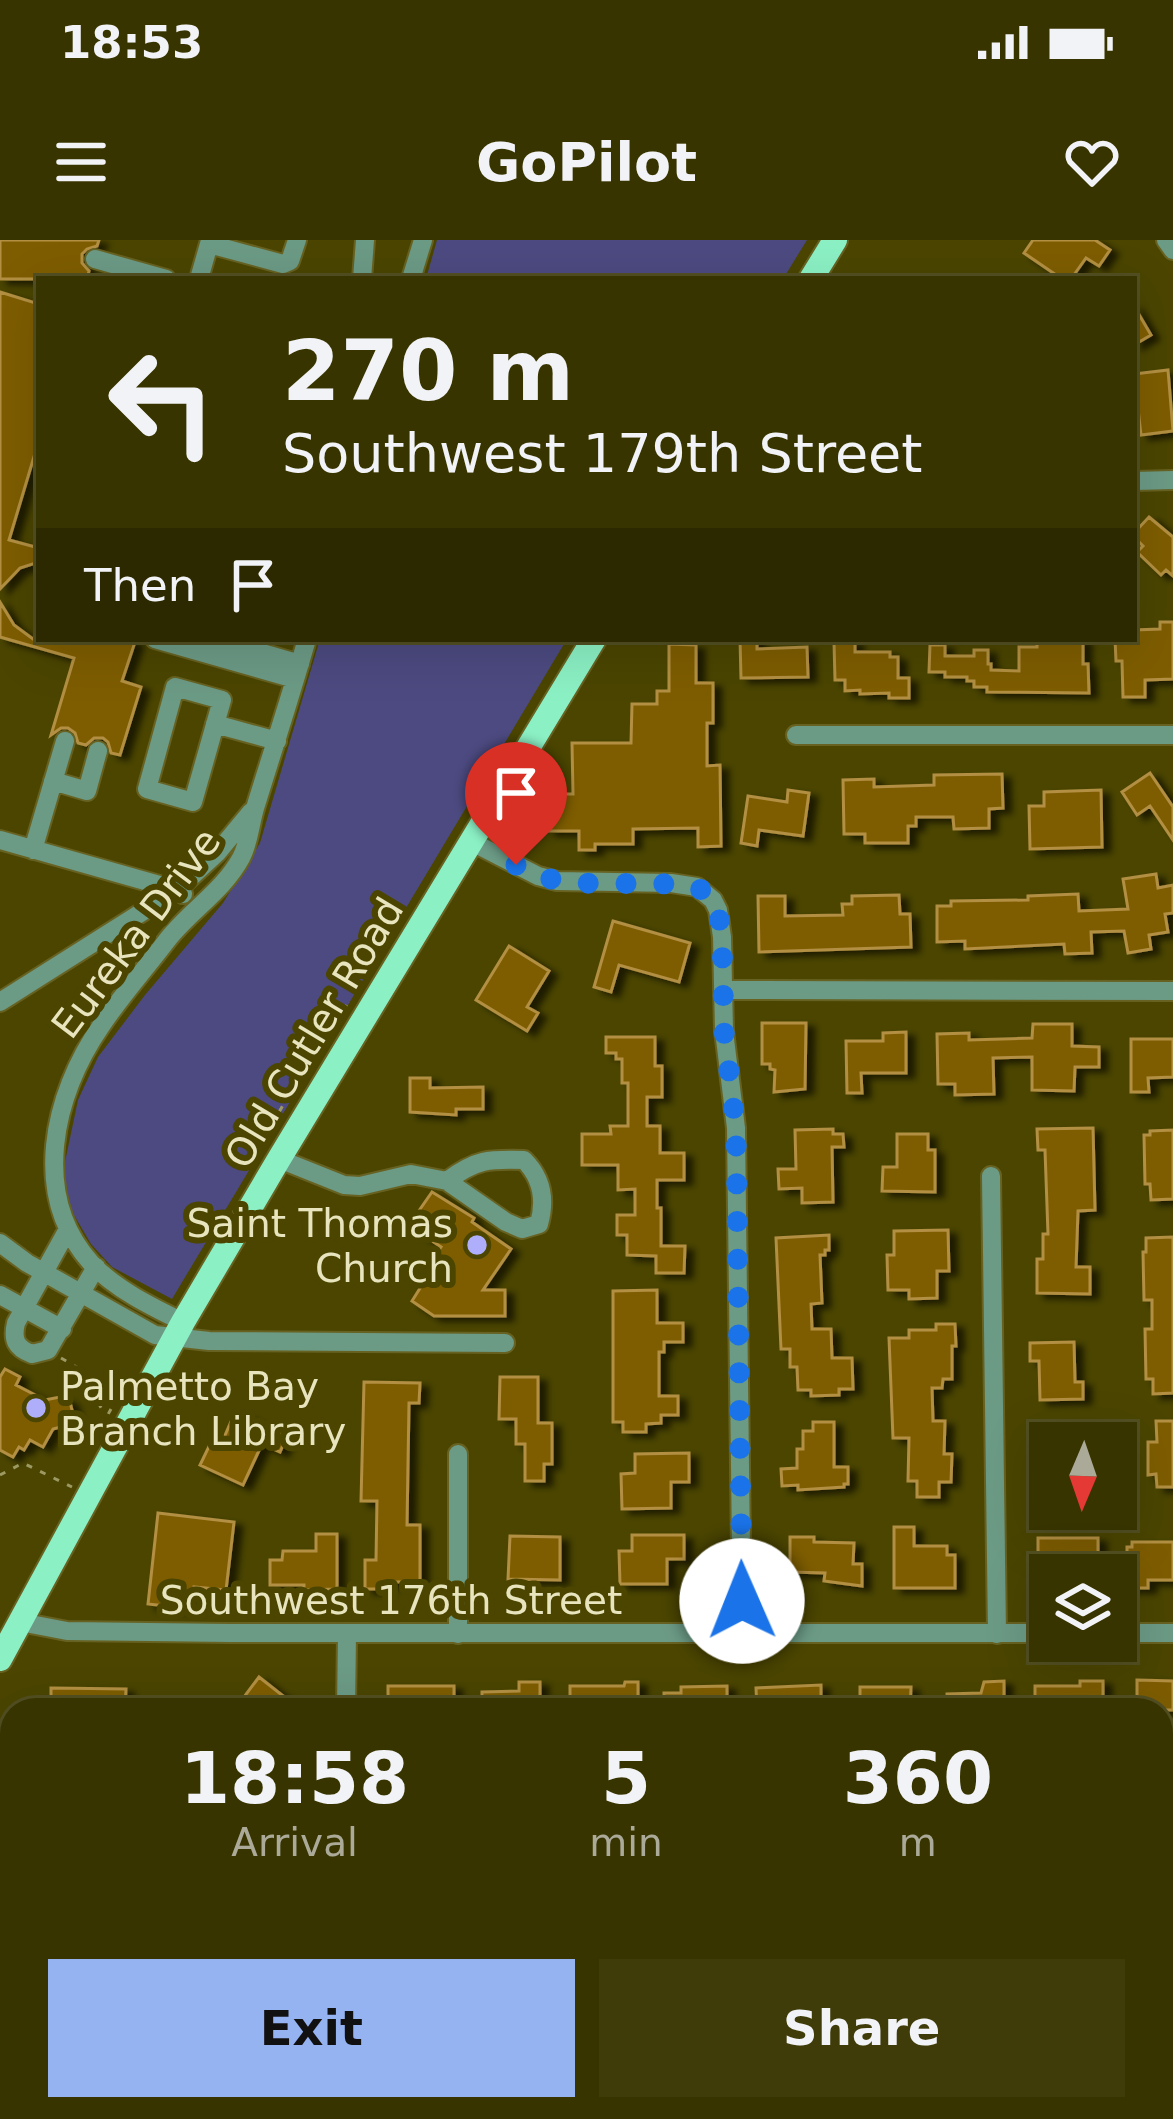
<!DOCTYPE html>
<style>
body{margin:0;font-family:"DejaVu Sans",sans-serif;background:#3f3c0a;color:#f1f3f6;height:100vh;display:flex;flex-direction:column;font-size:45px;white-space:nowrap}
*{box-sizing:border-box;margin:0}
p{font-size:39px;color:#abaa99}
.icon{flex:none;width:66px;height:66px;fill:none;stroke:currentColor;stroke-width:2;stroke-linecap:round;stroke-linejoin:round}
.map{position:relative;flex:1;overflow:hidden}
.drawer{position:absolute;left:0px;top:1458px;width:1173px;height:423px;display:flex;flex-direction:column;background:#383400;border-radius:36px 36px 0 0;box-shadow:0 12px 48px #0002,0 0 0 3px #524f22}
.drawer>*{flex:none}
.top-card{position:absolute;left:36px;top:36px;width:1101px;height:366px;border-radius:0px;box-shadow:0 12px 48px #0002,0 0 0 3px #524f22;background:#383400;color:#f1f3f6;overflow:hidden}
.needle{width:78px;rotate:182deg}
.buttons{position:absolute;left:1029px;top:1182px;display:grid;gap:24px}
.buttons a{display:grid;place-items:center;width:108px;height:108px;border-radius:0px;background:#383400;box-shadow:0 12px 48px #0002,0 0 0 3px #524f22;font-size:60px}
.pin{position:absolute;display:grid;place-items:center;width:102px;height:102px;color:#fff;margin:-123px -51px;border-radius:50% 50% 50% 0;rotate:-45deg;box-shadow:0 0 12px #0007}
.pin .icon{rotate:45deg}
.me{position:absolute;width:132px;margin:-66px;rotate:359deg;stroke-linejoin:round;filter:drop-shadow(0 0 9px #0008)}
.turn{display:flex;align-items:center;gap:42px;height:252px;padding:0 48px;font-size:54px}
.turn .icon{width:156px;height:156px;stroke-width:2.5}
.turn b{display:block;font-size:84px;line-height:102px}
.then{display:flex;align-items:center;height:114px;padding:0 48px;background:#0003;gap:24px;font-size:45px}
.eta{display:flex;justify-content:space-evenly;align-items:center;height:204px;text-align:center}
.eta b{font-size:72px;font-weight:700;line-height:84px}
.primary-button{display:flex;gap:24px;margin-top:auto;padding:24px 48px}
.primary-button a{flex:1;height:138px;border-radius:0px;background:#95b2f1;color:#111;font-size:48px;font-weight:700;line-height:138px;text-align:center}
.primary-button a+a{background:#3f3c0a;color:#f1f3f6}
.status{display:flex;justify-content:space-between;align-items:center;height:84px;padding:0 60px;background:#383400;direction:ltr}
.status svg{height:33px;fill:currentColor}
header{display:flex;justify-content:space-between;align-items:center;height:156px;padding:0 48px;background:#383400;font-size:54px;font-weight:700}
.map>svg:first-child{display:block}
.green{fill:#4c4a80}
.building{fill:#7e5d00;stroke:#b28f43;stroke-width:3;filter:url(#shadow)}
.lines{fill:none;stroke-linecap:round;stroke-linejoin:round}
.minor-casing{stroke:#676222;stroke-width:22}
.major-casing{stroke:#676222;stroke-width:28}
.path{stroke:#9d9963;stroke-width:3;stroke-dasharray:6 9;stroke-linecap:butt}
.minor{stroke:#6b9a85;stroke-width:18}
.major{stroke:#8bf0c4;stroke-width:24}
.route{stroke:#1a73e8;stroke-width:21;stroke-dasharray:0 37.8}
.poi-dot{fill:#afaefa;stroke:#4b4500;stroke-width:4.5}
.labels{text-anchor:middle;dominant-baseline:central;stroke-width:12;stroke-linejoin:round;paint-order:stroke}
.street-label{font-size:39px;fill:#e8e5be;stroke:#4b4500}
.poi-label{font-size:39px;fill:#e8e5be;stroke:#4b4500;text-anchor:end}
</style>
<div class="status"><b>18:53</b><svg viewBox="0 0 49 12"><path d="M0 12V9h3v3zM5 12V6h3v6zM10 12V3h3v9zM15 12V0h3v12zM26 1h20v11H26zM47 4h2v5h-2z"/></svg></div>
<header><svg class="icon" aria-label="menu" viewBox="0 0 24 24"><path d="M4 6h16M4 12h16M4 18h16"/></svg>GoPilot<svg class="icon" aria-label="heart" viewBox="0 0 24 24"><path d="M12 20l-8-8c-3-5 5-10 8-4 3-6 11-1 8 4z"/></svg></header>
<div class="map">
<svg width="1173" height="1879" viewBox="0 0 1173 1879">
<defs>
<filter id="shadow"><feDropShadow dx="8" dy="4.5" stdDeviation="3" flood-color="#0009"/></filter>
</defs>
<rect width="100%" height="100%" fill="#4b4500"/>
<path class="green" d="M437,0H807L783,39H426Z
M320,399H567L172,1059L112,1027L91,1004L71,970L62,936L78,860L98,817L145,755L223,663L260,603Z"/>
<path class="building" d="M0,0H99L97,6L87,9L82,14V23L89,31L87,39H0Z
M1033,0H1095L1110,10L1099,26L1086,18L1071,39H1062L1024,13Z
M0,52L39,64V200L9,300L39,308V322L20,328L0,349Z
M1134,66L1151,95L1134,105Z
M1168,130L1173,191L1141,195L1134,134Z
M1149,277L1173,297V336L1166,330L1161,335L1137,312L1143,306L1134,297V293Z
M0,362L14,385L33,399H127L135,402L122,441L141,447L120,515L111,513L108,502L103,498H94L86,505L78,503L75,493L68,488H61L51,495L74,418L0,397Z
M1160,382H1173V439L1145,440V457H1123L1122,421H1116L1115,399H1134V390L1160,389Z
M740,399H757V409L807,407L808,437L741,438Z
M1037,399H1083V424H1088L1089,453L987,452V447H974V441H967V437H945V432H929L930,405H945V416H974V410H988V424H991V430L1019,431V407H1037Z
M855,401V412H890V417H898V438H909V458H889V453L860,454V450L845,451V440H835L834,402Z
M669,404L696,405V443H713V483H707V526L720,525L721,606L698,607V588L633,589V604H595V610H579V591H548V554H573L572,503H631L632,464H657V451H669Z
M1150,533L1173,567V600L1150,566L1137,575L1122,552Z
M1002,534L1003,568L989,569V588L954,589L953,577H916V586H908V603H865V594H844L843,540L874,539V547L934,545V535Z
M788,550L809,553L803,596L759,590L757,606L741,603L748,556L787,562Z
M1101,550L1102,607L1030,609L1029,566H1044V552Z
M1156,634L1158,648L1173,645V673L1165,674L1168,692L1149,695L1151,709L1128,713L1124,691L1091,692L1092,713L1065,714L1064,704L965,709V701L937,702V666H951V661L1028,660V656L1078,654L1079,671L1128,669L1123,639Z
M899,655L900,674H910L911,707L759,712L758,656H785V676L843,675L842,664H852V656Z
M613,681L690,703L679,742L619,725L611,752L594,747Z
M509,706L549,731L527,767L538,773L527,791L476,760Z
M762,783H806L805,849L774,852L775,830L770,829V824H762Z
M1033,784H1072V806L1099,807V827H1075L1074,851L1032,850V817L993,818L994,854L955,855V844H938L937,794L969,793V800L1032,798Z
M906,792V833H861L862,853H847L846,801H883V793Z
M606,797H655V826H662V857H647V886H660V913H684V940H657V968H661V1006H685L684,1033H656V1016L627,1015V995H617V975H635V949L618,950V925H582V894H611L610,886H628V843H622V819H616V813H606Z
M1131,799H1173V837L1148,838L1149,852H1131Z
M410,838H430V848L483,847V869H456V875L410,872Z
M1093,888L1095,970L1078,971L1076,1027H1090V1054L1037,1053V1019H1043V994H1048L1045,910H1038L1037,889Z
M833,889V894H843L844,907H832L833,962L802,963V948L779,949L778,929H796L795,890Z
M1173,890V959L1151,960L1150,944H1145L1144,895H1150V891Z
M897,894H928V910H935V952L882,951L883,927H897Z
M432,952L474,978L472,982L511,1009L483,1050H505V1076H434L412,1061L439,1018L435,1016L441,1007L409,985Z
M948,990L949,1031H937V1058L909,1059V1050H888L887,1015H894V991Z
M829,995V1010H825V1015H820L822,1063L811,1064L812,1089H831L832,1118H852L853,1149H839V1155L811,1156V1150H798L797,1127H790V1109H781L776,998Z
M1173,997V1153L1153,1154V1139H1146L1145,1089H1152V1060H1144L1143,1012H1146V998Z
M657,1050V1083H683V1102H664V1112H659V1156H678V1175H661V1183L646,1184V1192H623V1182H613V1051Z
M936,1084H955L956,1106H952V1139H943L942,1148H932L933,1181H945L944,1214H952L951,1242H939V1257H917V1241H908L909,1198H893L889,1098H909V1090H936Z
M1074,1102L1075,1142H1083V1159L1040,1160L1039,1121H1030V1103Z
M5,1129L20,1137L16,1145L45,1160L60,1157L70,1162L73,1174L68,1185L53,1189L43,1207L30,1200L24,1210L19,1207L13,1217L0,1210V1137Z
M500,1137H538V1183H552V1224H544V1241H525V1204H516V1179H499Z
M364,1142L420,1143L419,1163H409L407,1285H420V1342H386V1349H365V1320H376L377,1261H361Z
M235,1172L287,1196L280,1212L262,1204L243,1245L200,1225L214,1196L223,1200Z
M1156,1181H1173V1247H1157L1156,1234L1148,1235V1202H1157Z
M813,1182H834V1227H848V1244H844V1247L798,1250V1245L782,1246L781,1229L797,1228V1209H803V1191H813Z
M1080,1185V1203H1040L1039,1186Z
M689,1213V1242H671V1268L622,1269L621,1234L635,1233V1214Z
M1033,1226H1050V1249H1033Z
M158,1273L234,1282L226,1350L194,1347L192,1369L148,1364Z
M894,1287H914V1306H947V1315H955V1348H894Z
M316,1294H337V1349L304,1350V1345H270V1320H282L283,1311H316Z
M632,1295H684V1319H667V1344H620L619,1311H632Z
M510,1296L560,1297V1340L508,1339Z
M790,1297H814V1302L854,1303L853,1324H862V1346L824,1341L825,1333L790,1332Z
M1038,1298H1098V1335H1038Z
M1132,1302H1173V1340H1148V1348H1127V1307H1132Z
M259,1437L301,1470H252L241,1461Z
M1137,1440L1173,1441V1470H1137Z
M1004,1441V1470H947V1454L981,1453L984,1442Z
M1080,1441H1103V1470H1035V1446H1080Z
M519,1442H540V1470H482V1452L519,1451Z
M625,1442H638V1470H570V1446H624Z
M821,1445V1470H757L756,1448Z
M388,1446H454V1470H388Z
M727,1446V1470H664V1453H681V1447Z
M860,1447H911L910,1470H860Z
M51,1448L126,1449L125,1470H51Z"/>
<g class="lines">
<defs>
<path id="minor" d="M1166,0L1173,10
M95,19L166,39
M199,39L209,4L283,24L290,21L297,0
M362,39L365,0
M411,39L423,0
M1134,241L1173,240
M155,399L295,439
M214,399L300,424
M175,447L222,460L193,562L147,549Z
M215,484L277,501
M796,495H1173
M53,541L87,551L98,511
M0,600L177,650L183,654
M472,602L538,636L557,641L671,643L697,647L713,660L718,670L722,697L724,791L736,888L742,1394
M33,610L65,501
M723,750L1173,751
M0,762L177,650L217,613L251,572
M279,919L344,945L360,946L411,934L447,941L506,982L522,989L539,984C546,959 542,938 524,920C489,919 476,919 447,941
M991,936L997,1394
M68,989L16,1083C12,1100 16,1108 32,1114L48,1110L96,1027
M0,1003L27,1023L155,1095L209,1101L505,1103
M0,1055L62,1089
M183,1082C152,1067 115,1049 91,1023C30,955 53,855 101,786C121,756 146,728 168,699C191,670 223,651 241,618C250,601 250,583 256,565C273,510 291,455 307,399
M20,1382L67,1391L229,1393H1050
M1116,1393H1173
M458,1394V1214
M346,1470L347,1394
M1161,1633H1173
M1161,1865H1173
M114,1869V1879
M346,1879V1869
M852,1879L905,1869"/>
<path id="major" d="M811,39L835,0
M0,1419L183,1082L279,919L594,399"/>
</defs>
<use href="#minor" class="minor-casing"/>
<use href="#major" class="major-casing"/>
<path class="path" d="M258,911L290,852L350,760
M61,1118L80,1129L105,1175
M95,1156H119
M101,1187L111,1169
M0,1235L23,1223L72,1247"/>
<use href="#minor" class="minor"/>
<use href="#major" class="major"/>
</g>
<g class="lines">
<path class="route" d="M516,625L538,636L569,643L685,644L705,651L718,670L722,697L724,791L736,888L742,1361"/>
</g>
<g class="poi-dot">
<circle cx="477" cy="1005" r="12"/>
<circle cx="36" cy="1168" r="12"/>
</g>
<g class="labels">
<g class="street-label">
<text transform="translate(136 693) rotate(-53)">Eureka Drive</text>
<text transform="translate(314 793) rotate(-59)">Old Cutler Road</text>
<text x="391" y="1360">Southwest 176th Street</text>
</g>
<g class="poi-label">
<text x="453" y="983">Saint Thomas<tspan x="453" dy="45">Church</tspan></text>
<text x="60" y="1146" text-anchor="start">Palmetto Bay<tspan x="60" dy="45">Branch Library</tspan></text>
</g>
</g>
</svg>
<div class="buttons">
<a><svg class="needle" viewBox="-14 -14 28 28"><path d="M0-13l5 13h-10z" fill="#e53935"/><path d="M0 13l5-13h-10z" fill="#abaa99"/></svg></a>
<a><svg class="icon" aria-label="layers" viewBox="0 0 24 24"><path d="M12 4l9 5-9 5-9-5zM3 14l9 5 9-5"/></svg></a>
</div>
<div class="pin" style="left:516px;top:625px;background:#d93025"><svg class="icon" aria-label="arrive" viewBox="0 0 24 24"><path d="M6 21V4h12l-3 4 3 4H6"/></svg></div>
<svg class="me" style="left:742px;top:1361px" viewBox="-20 -20 40 40"><circle r="19" fill="#fff"/><path d="M0-13L10 11 0 6-10 11z" fill="#1a73e8"/></svg>
<div class="top-card">
<div class="turn"><svg class="icon" aria-label="left" viewBox="0 0 24 24"><path d="M17 20v-9H6M10 6l-5 5 5 5"/></svg><div><b>270 m</b>Southwest 179th Street</div></div>
<div class="then">Then<svg class="icon" aria-label="arrive" viewBox="0 0 24 24"><path d="M6 21V4h12l-3 4 3 4H6"/></svg></div>
</div>
<section class="drawer">
<div class="eta">
<div><b>18:58</b><p>Arrival</p></div>
<div><b>5</b><p>min</p></div>
<div><b>360</b><p>m</p></div>
</div>
<div class="primary-button"><a>Exit</a><a>Share</a></div>
</section>
</div>
